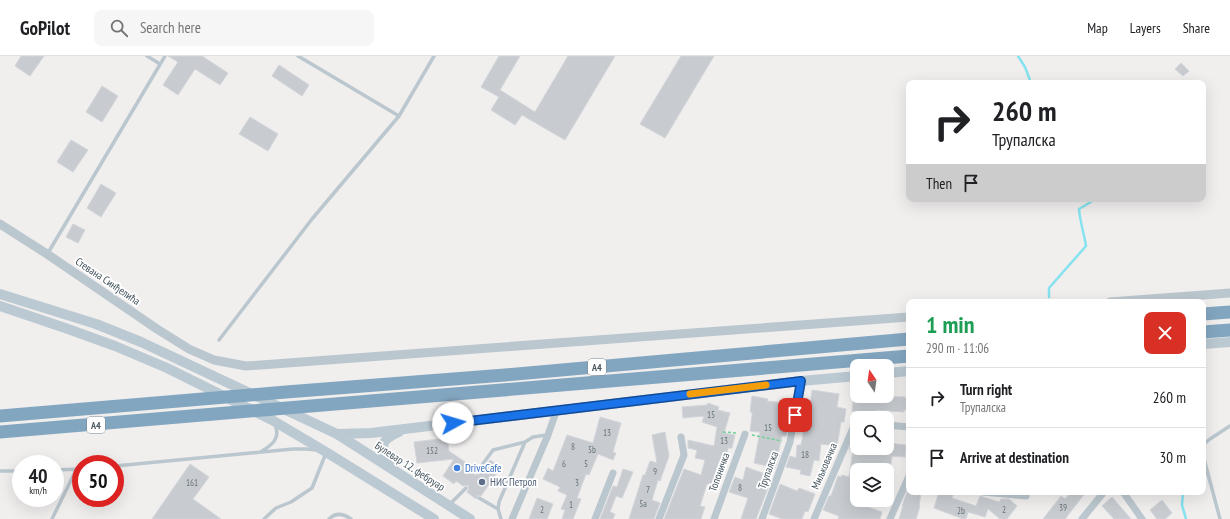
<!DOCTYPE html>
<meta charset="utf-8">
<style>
body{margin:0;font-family:"PT Sans Narrow",sans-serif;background:#f6f6f6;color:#202124;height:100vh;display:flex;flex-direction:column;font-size:15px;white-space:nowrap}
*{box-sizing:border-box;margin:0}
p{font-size:13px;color:#757577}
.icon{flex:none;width:22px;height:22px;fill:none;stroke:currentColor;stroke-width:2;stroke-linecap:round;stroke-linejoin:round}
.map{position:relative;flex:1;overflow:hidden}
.side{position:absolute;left:906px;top:243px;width:300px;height:196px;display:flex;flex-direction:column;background:#fff;border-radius:8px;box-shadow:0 4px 16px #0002}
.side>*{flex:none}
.banner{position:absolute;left:906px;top:24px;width:300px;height:122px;border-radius:8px;box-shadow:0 4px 16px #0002;background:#fff;color:#202124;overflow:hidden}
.needle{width:26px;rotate:347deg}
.fabs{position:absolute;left:850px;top:303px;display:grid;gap:8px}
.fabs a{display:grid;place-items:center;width:44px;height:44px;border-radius:8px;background:#fff;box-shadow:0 4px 16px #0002;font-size:20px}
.speed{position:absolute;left:12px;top:399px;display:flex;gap:8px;font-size:20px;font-weight:700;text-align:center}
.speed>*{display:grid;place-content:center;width:52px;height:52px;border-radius:50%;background:#fff;box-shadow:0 4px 16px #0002;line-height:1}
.speed small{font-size:10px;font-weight:400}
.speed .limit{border:6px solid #d22;background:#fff;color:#111}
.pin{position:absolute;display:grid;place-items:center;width:34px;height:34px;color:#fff;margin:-17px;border-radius:8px;box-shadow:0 2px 6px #0006}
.me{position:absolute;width:44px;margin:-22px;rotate:84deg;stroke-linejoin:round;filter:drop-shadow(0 0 3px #0008)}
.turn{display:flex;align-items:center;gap:14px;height:84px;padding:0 20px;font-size:18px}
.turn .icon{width:52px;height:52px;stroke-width:2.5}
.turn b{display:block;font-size:28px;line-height:34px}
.then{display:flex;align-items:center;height:38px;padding:0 20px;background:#0003;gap:8px;font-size:15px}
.round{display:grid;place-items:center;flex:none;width:42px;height:42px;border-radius:8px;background:#f6f6f6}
.headline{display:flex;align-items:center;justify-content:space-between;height:68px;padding:0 20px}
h1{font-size:24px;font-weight:700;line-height:30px;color:#1e9e55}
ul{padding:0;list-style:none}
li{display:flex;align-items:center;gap:12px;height:60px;padding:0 20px;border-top:1px solid #e0e0e0}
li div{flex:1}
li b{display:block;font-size:15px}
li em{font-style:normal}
header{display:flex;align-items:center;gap:24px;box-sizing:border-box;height:56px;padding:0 20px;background:#fff;border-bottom:1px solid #e0e0e0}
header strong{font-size:19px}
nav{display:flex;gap:22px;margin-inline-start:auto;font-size:14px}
.search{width:280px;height:36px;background:#f6f6f6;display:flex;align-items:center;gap:10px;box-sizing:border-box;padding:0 14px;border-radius:8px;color:#757577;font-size:15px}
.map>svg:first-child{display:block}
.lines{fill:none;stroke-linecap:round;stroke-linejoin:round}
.stream{stroke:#85e3f0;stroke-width:2.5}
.building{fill:#c8ccd1;stroke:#d2d5da}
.path{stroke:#70d199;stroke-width:1.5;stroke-dasharray:3 2;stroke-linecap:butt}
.service{stroke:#bbc7ce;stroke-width:3.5}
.minor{stroke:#bbc7ce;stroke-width:7}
.tertiary{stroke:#bbc7ce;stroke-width:9}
.secondary{stroke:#bbc9d3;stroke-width:10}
.motorway{stroke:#83a6c0;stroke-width:13}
.route-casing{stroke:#114b97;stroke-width:10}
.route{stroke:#1a73e8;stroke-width:7}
.slow{stroke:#f59e0b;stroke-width:7}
.shop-dot{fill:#3f7fe0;stroke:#fff;stroke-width:1.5}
.service-dot{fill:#5c6f8a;stroke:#fff;stroke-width:1.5}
.labels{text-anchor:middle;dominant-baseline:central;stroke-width:3.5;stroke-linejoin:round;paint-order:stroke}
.number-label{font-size:9px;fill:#66727a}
.shield{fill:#fff;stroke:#7d878e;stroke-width:1}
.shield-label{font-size:10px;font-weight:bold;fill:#45545d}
.street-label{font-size:11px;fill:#45545d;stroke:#fff}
.shop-label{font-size:11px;fill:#366cbe;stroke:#fff;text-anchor:start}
.service-label{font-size:11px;fill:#4e5e75;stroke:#fff;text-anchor:start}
</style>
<header>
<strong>GoPilot</strong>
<div class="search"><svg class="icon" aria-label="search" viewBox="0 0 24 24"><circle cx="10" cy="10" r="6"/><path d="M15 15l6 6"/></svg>Search here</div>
<nav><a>Map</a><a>Layers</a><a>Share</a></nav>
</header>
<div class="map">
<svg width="1230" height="463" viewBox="0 0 1230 463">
<rect width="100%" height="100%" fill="#f1eeee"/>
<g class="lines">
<path class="stream" d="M1018,0L1025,11L1031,27
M1049,241V232L1086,190C1084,177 1080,166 1079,153L1096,143
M1183,436L1182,449L1186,463"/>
</g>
<path class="building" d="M21,0H44L30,20L15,10Z
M168,0H202L228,17L220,29L195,13L178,39L163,29L178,6Z
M499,0H520L500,34L535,56L568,0H615L565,84L522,59L515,69L491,54L499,41L481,31Z
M681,0H714L665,82L640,68Z
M1181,7L1189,15L1183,20L1175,13Z
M279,9L309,29L302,40L272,20Z
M102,30L118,40L102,66L86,56Z
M250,61L278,78L268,95L239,78Z
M71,84L88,94L73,116L57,106Z
M101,128L116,137L101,161L87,152Z
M73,168L85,174L78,187L66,181Z
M812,334L839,338L837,351L846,353L844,366H841L837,390L821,388L819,405L814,404L810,420L800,418L801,414L786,411L790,400L796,402L797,389H801L805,368L809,369L812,352H810Z
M752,340L768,343L767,345L784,347L782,366L788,367L786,380H782L778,398H780L775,412L754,407L760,376L750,375L752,360V356H750Z
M854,340L905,341V342H909V354H904V356L876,354L875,357L852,355Z
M708,347L719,351L718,354L730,357L724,377L735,379L732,392H728L724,413L717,412L712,429L707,428L700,450L705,451L701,463H664L684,413L701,419L705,404L695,402L697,394L688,392V384L714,390L717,371L702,366L704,360L683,362L682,351L707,349Z
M600,361L621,367L613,396L616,397L613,404L598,398L589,419L586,418L577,442L581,443L573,463H562L565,454L561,453L567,439L558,435L560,431L543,423L548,412L553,415L567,379L593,387Z
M857,375V392H887V387L906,389L905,401L892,400L890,414H872V412L857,410V447L882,456L880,463H838L839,460L823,454L829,440H831L838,420L841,421L842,419L849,421L853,394L849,393Z
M665,376L669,400L660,425L658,424L652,444L660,447L654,463H629L643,419H645L650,405L657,407L652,379Z
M447,382L449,395L468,408L467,409L474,414V417L475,419L479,418L490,404L501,411L481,440L478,439L476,443L467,436L469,432L468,429L463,430L456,425L454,428L443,420L454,403L417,407L414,386Z
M190,408L209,421L193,443L221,463H152Z
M746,411L768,419L765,431L768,432L756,463H741L748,442L729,436L735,421L743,424Z
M623,413L633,416L622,442L616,440L610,456L615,458L613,463H600L613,430L617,431Z
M780,428L797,435L799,432L815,438L808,456L805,455L802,463H782L769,458Z
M907,436H921L919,450H920L916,463H899L902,453L903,447Z
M939,436L953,439L952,442L976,450L980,440L999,446L1001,443H1009L1017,450L1007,463H1000L988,453L985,461L968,456L966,463H963L934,452Z
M1071,436H1086L1065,463H1043L1061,440L1065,443Z
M1112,441L1125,456L1131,463H1114L1102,450Z
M537,442L553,448L547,463H529Z
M1162,444L1172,457L1165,463H1157L1150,454Z"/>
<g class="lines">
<path class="path" d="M723,376L737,377
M752,379L782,385"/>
<path class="service" d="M147,0L160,8
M298,0L399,60
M48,197L165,0
M219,284L312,163L399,60L434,0
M262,395C272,389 281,382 275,369
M1203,395L1204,388L1210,383L1230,370
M1203,399L1220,463
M115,410L293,393H306L317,394
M55,414L81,413
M0,415H21
M477,416L493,394L525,386
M479,442L498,453
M449,449L466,432
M52,463L76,414
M264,463L276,452L291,446L312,432L326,397
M329,463C336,456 344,458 351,463
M501,463L498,453L499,446L525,386L533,381L547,379"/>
<path class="minor" d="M887,369L909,371
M983,436L1026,440
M1123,436L1142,463
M512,463L548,379L556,356
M595,463L613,417
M659,463L684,399L681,381
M714,463L745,378
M762,463L790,386L801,325
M814,463L853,372L857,368
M890,463L909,420
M1082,463L1104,436"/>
<path class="tertiary" d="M0,168L47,198L157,273L189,293L214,304L246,310L909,261
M1110,246L1230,237"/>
<path class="secondary" d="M0,238L96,268L141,286L337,378L371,377L801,325L857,320
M0,250L68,273L115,290L167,312L272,364L326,396L434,463
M1203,288L1230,286
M887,317L909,315
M337,378L470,463
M392,410C379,393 378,385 399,376"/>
<path class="motorway" d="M1203,258L1230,256
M1203,276L1230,274
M0,360L286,336L505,319L909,283
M0,376L909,300"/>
</g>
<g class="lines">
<defs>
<path id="route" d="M453,367L801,325L795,359"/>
</defs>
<use href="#route" class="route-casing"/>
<use href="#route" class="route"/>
<path class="slow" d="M690,338L766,329"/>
</g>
<circle class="shop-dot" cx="457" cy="412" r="4"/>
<circle class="service-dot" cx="482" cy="426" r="4"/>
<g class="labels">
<g class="number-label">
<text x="711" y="358">15</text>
<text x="768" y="371">15</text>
<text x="607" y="376">13</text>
<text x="724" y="384">13</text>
<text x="573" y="390">8</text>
<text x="592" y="393">5b</text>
<text x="432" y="394">152</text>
<text x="805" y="398">18</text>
<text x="564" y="407">6</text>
<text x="586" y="407">5</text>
<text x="655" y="415">9</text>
<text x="192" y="426">161</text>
<text x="577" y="426">3</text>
<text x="740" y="431">8</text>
<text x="648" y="433">7</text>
<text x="643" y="447">5a</text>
<text x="571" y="448">1</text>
<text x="1063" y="451">39</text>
<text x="542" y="453">2</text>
<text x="1004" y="453">2</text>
<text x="961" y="454">2b</text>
</g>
<g class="shield">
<rect x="588" y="303" width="18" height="16" rx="3"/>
<rect x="87" y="361" width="18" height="16" rx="3"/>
</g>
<g class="shield-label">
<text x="597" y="311">A4</text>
<text x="96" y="369">A4</text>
</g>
<g class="street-label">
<text transform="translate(108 225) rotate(34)">Стевана Синђелића</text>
<text transform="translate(410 410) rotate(33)">Булевар 12. фебруар</text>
<text transform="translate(824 410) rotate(-67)">Миљковачка</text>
<text transform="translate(768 414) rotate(-70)">Трупалска</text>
<text transform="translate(719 416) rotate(-70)">Топоничка</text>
</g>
<g class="shop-label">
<text x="465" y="412">DriveCafe</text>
</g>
<g class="service-label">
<text x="490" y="426">НИС Петрол</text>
</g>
</g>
</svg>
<div class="fabs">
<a><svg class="needle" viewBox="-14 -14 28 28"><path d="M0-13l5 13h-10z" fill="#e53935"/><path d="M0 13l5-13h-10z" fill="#757577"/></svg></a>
<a><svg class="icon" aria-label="search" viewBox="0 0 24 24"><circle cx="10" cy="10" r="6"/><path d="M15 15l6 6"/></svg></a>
<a><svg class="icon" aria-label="layers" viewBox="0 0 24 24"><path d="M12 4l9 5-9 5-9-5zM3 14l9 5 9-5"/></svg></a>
</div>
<div class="speed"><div>40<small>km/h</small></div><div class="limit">50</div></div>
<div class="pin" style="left:795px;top:359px;background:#d93025"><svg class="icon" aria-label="arrive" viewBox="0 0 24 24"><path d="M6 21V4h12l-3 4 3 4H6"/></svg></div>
<svg class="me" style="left:453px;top:367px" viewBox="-20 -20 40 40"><circle r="19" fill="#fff"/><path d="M0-13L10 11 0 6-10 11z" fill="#1a73e8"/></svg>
<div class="banner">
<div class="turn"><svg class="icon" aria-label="right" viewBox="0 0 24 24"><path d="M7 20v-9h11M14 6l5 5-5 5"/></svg><div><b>260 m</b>Трупалска</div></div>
<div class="then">Then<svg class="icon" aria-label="arrive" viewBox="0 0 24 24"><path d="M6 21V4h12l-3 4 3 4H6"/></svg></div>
</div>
<section class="side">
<div class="headline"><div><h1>1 min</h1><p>290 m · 11:06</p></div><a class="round" style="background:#d93025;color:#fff"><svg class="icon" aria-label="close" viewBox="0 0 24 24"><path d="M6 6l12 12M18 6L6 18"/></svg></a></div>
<ul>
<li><svg class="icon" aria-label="right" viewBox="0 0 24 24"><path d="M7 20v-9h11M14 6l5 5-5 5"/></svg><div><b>Turn right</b><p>Трупалска</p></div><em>260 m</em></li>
<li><svg class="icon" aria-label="arrive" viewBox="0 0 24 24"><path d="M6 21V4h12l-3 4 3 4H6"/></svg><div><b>Arrive at destination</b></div><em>30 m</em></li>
</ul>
</section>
</div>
